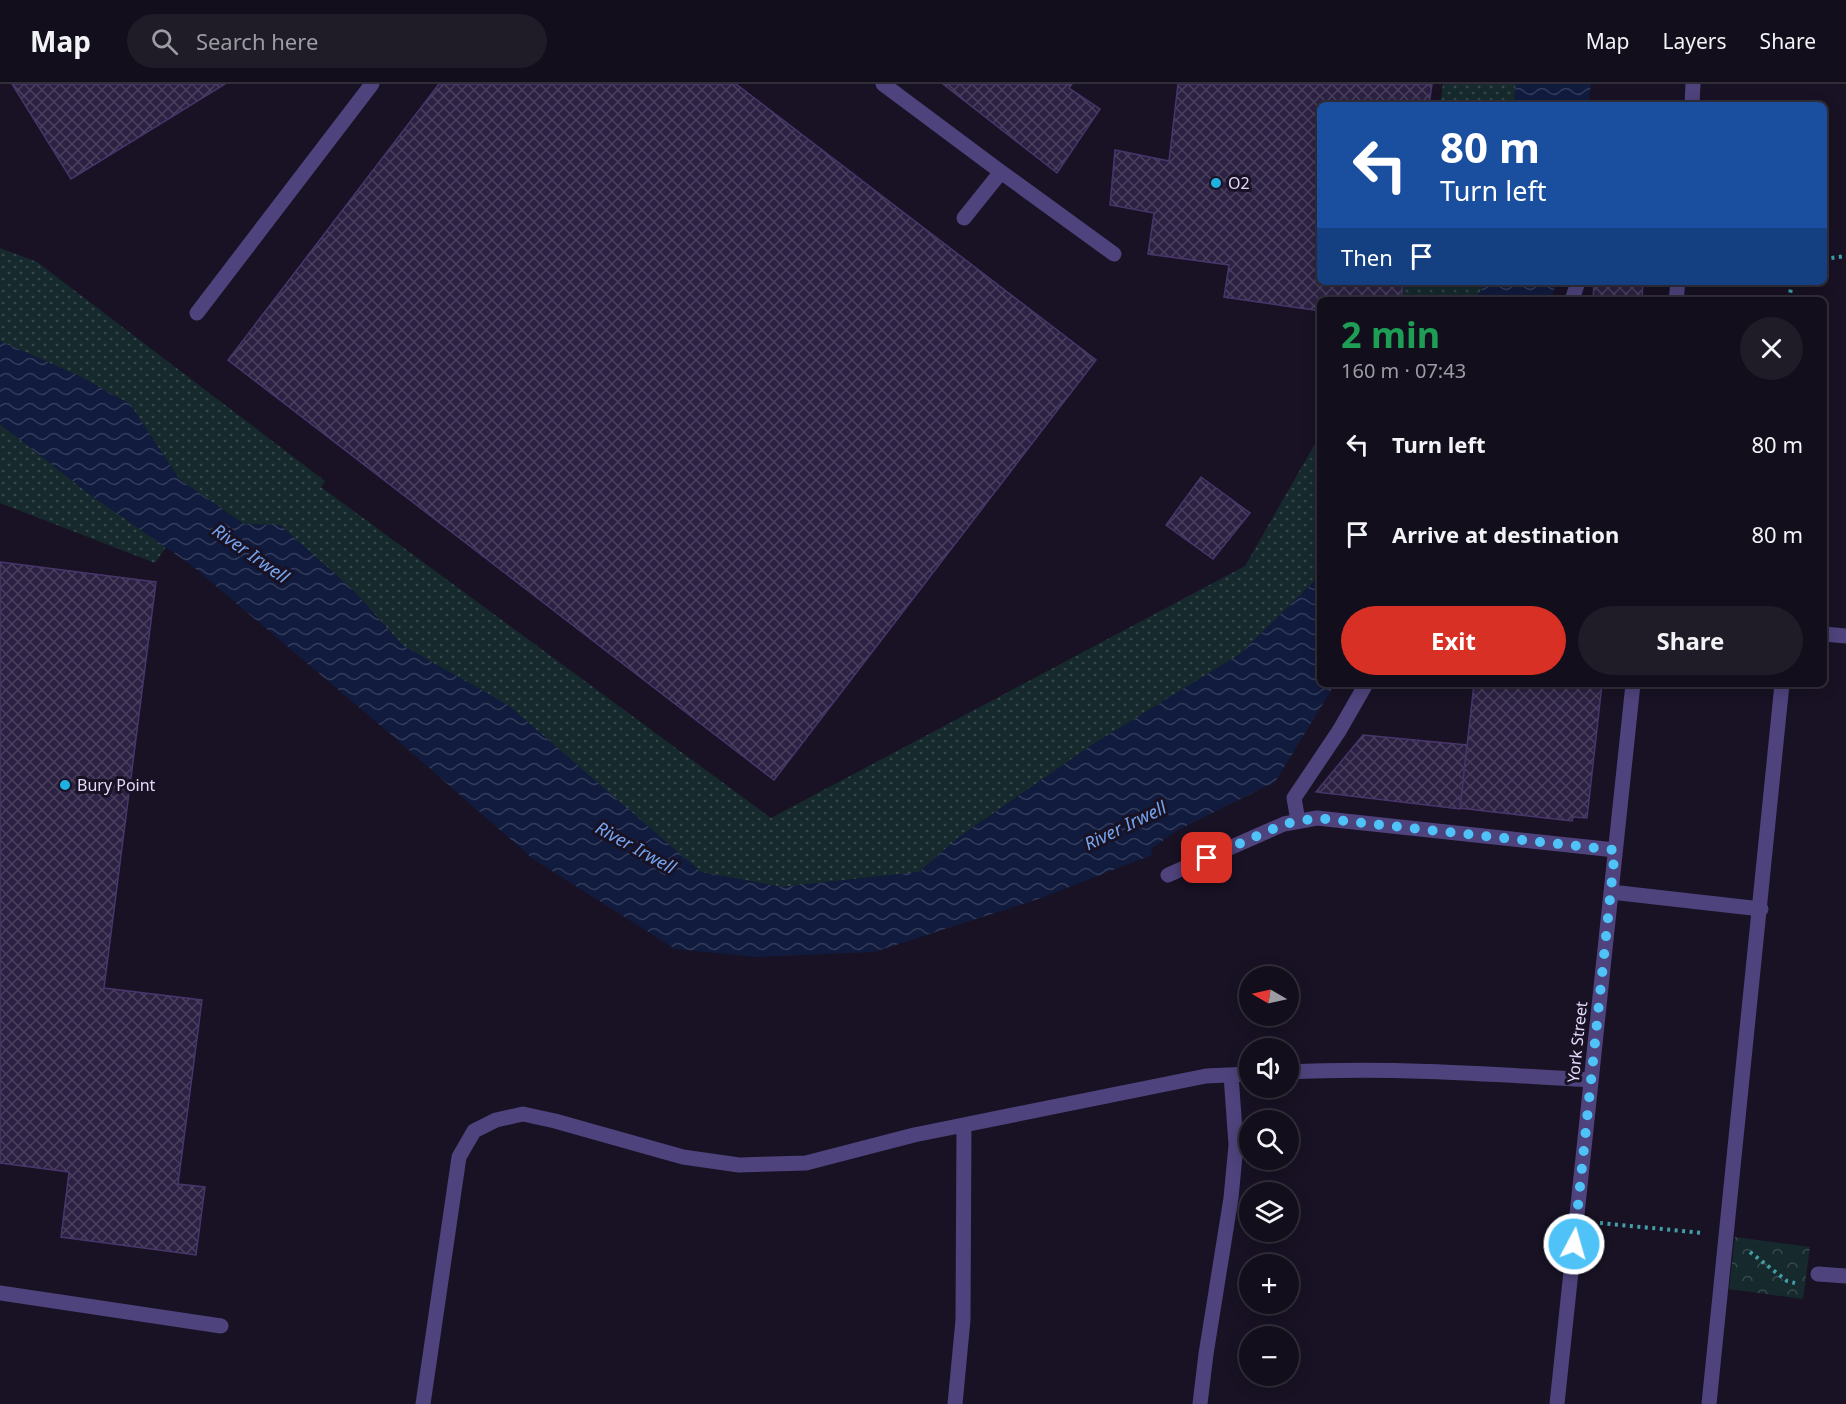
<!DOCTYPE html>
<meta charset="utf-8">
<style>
body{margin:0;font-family:"Noto Sans",sans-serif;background:#1f1c28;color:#f1f3f6;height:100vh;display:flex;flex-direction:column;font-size:22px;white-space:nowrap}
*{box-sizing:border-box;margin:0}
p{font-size:20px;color:#9c9ca3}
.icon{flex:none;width:33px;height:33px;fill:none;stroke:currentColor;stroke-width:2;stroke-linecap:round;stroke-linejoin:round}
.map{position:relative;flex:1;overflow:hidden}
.sheet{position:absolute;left:1317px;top:213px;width:510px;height:390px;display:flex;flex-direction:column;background:#120e1b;border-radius:9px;box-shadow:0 3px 15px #0003,0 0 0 2px #312e3a}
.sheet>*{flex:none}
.banner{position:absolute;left:1317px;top:18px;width:510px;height:183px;border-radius:9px;box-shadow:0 3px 15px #0003,0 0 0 2px #312e3a;background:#1a4fa0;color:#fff;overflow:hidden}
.needle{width:39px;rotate:279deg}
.fabs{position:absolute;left:1239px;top:882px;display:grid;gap:12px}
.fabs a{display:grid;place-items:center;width:60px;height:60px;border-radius:50%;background:#120e1b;box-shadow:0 3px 15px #0003,0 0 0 2px #312e3a;font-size:30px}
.pin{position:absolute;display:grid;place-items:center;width:51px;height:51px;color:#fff;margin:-26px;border-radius:12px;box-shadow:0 3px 9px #0006}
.me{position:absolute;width:66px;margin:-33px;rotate:6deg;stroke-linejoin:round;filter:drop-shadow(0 0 4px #0008)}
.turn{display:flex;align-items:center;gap:21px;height:126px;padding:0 24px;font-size:27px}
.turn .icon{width:78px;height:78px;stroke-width:2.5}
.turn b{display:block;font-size:42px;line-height:51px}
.then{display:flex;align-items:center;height:57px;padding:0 24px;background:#0003;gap:12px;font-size:22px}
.round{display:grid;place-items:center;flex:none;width:63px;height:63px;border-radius:32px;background:#1f1c28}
.headline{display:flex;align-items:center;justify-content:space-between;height:102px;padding:0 24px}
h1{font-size:36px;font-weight:700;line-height:45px;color:#1e9e55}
.primary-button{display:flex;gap:12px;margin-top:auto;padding:12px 24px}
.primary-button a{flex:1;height:69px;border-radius:36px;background:#d93025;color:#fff;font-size:24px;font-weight:700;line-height:69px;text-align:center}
.primary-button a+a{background:#1f1c28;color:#f1f3f6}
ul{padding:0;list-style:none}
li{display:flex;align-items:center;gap:18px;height:90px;padding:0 24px}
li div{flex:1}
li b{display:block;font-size:22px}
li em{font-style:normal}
header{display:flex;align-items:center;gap:36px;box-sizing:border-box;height:84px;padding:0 30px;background:#120e1b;border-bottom:2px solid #312e3a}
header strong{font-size:28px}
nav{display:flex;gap:33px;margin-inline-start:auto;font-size:21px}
.search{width:420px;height:54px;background:#1f1c28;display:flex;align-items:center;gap:15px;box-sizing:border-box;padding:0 21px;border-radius:33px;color:#9c9ca3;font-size:22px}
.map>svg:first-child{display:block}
.grass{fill:url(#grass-dots)}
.forest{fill:url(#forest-crowns)}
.water{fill:url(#water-waves)}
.building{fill:url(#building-cross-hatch);stroke:#48366b;stroke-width:1.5}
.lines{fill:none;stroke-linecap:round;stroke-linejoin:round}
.path{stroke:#409fa8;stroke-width:4;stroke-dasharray:3 4.5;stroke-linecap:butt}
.minor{stroke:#4e437c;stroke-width:15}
.route{stroke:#4fc3f7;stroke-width:10;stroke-dasharray:0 18}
.poi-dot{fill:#20b0e0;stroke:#181224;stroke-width:2}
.labels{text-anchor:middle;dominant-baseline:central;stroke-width:6;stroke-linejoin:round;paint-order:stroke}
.poi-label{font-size:16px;fill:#e2dafa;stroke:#181224;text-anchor:start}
.street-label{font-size:16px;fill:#e2dafa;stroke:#181224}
.water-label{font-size:18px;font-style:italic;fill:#76a4ec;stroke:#181224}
</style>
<header>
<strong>Map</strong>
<div class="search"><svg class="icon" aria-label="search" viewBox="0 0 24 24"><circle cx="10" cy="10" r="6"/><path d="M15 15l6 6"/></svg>Search here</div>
<nav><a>Map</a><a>Layers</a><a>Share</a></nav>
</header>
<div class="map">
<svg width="1846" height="1320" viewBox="0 0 1846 1320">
<defs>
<pattern id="grass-dots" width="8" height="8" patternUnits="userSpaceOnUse" patternTransform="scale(1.5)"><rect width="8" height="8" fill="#162a2d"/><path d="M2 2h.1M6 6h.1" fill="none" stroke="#38484c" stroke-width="1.8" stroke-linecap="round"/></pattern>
<pattern id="forest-crowns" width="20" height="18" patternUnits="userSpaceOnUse" patternTransform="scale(1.5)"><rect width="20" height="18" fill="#162a2d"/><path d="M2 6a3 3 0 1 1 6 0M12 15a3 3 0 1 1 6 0" fill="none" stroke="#38484c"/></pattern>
<pattern id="water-waves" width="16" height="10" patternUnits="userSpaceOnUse" patternTransform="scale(1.5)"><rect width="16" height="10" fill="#111b3e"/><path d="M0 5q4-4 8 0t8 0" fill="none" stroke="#333c5b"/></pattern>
<pattern id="building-cross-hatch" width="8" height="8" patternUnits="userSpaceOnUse" patternTransform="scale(1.5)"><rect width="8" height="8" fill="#2c2142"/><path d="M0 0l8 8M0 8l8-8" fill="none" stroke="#4a415e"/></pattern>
</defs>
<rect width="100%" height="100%" fill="#181224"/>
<path class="grass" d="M1443,0H1516L1513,21H1440Z
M0,164L37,178L325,397L321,403L771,734L1245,482L1320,351V492L1240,570L1092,661L959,753L919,788L782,803L701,788L508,624L402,561L355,508L280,441L244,440L179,395L130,320L79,292L0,257Z
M1407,198H1485L1476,216H1397Z
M0,340L88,409L166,463L155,479L0,419Z"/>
<path class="forest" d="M1735,1153L1810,1163L1803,1215L1729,1205Z"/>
<path class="water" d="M1516,0H1591L1588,21H1513Z
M1485,198H1558L1549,216H1476Z
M0,257L79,292L130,320L179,395L244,440L280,441L355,508L402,561L508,621L701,788L782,803L919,788L959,753L1092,661L1240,570L1320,492V600H1335L1275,698L1176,747L1151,765L1152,771L1041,814L874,868L756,873L675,865L533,775L387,647L191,481L88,409L0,340Z"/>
<path class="building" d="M12,0H225L71,95Z
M439,0H736L1096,276L774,696L228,276Z
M943,0H1072L1069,4L1100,25L1057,89Z
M1178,0H1432L1429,21H1320V198H1403L1401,216H1320V227L1224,213L1229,181L1148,170L1154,129L1110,121L1115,66L1169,77Z
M1594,198H1643L1642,216H1593Z
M1824,282H1828L1824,324Z
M1201,393L1250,429L1213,475L1166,441Z
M0,478L156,498L104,904L202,916L178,1100L205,1103L196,1171L61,1153L69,1088L0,1079Z
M1474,600H1602L1587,734L1573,733L1572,737L1460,724Z
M1363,651L1467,661L1460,725L1316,708Z"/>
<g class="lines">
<path class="path" d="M1824,175L1846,172
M1789,216L1792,198
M1600,1139L1703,1149
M1750,1168L1787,1197L1795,1199"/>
<path class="minor" d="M883,0L1001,88L1114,170
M1692,21L1693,0
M964,134L1001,88
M1572,216L1578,198
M1676,216L1678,198
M197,229L372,0
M1824,550L1846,552
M1298,737L1294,714L1339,647L1366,600
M1168,791L1284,740L1317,734L1615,766
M1611,808L1761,825
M1288,988C1390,983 1490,990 1591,996
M1818,1190L1846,1192
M0,1209L221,1242
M423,1320L459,1073L474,1047L496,1036L523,1030L555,1037L683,1073L739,1081L806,1079L914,1051L1206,992L1250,990
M955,1320L963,1236L964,1041
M1200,1320L1206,1270L1231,1114L1236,1061L1231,991
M1557,1320L1633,600
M1709,1320L1782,600"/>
</g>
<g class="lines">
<path class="route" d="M1207,774L1284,740L1317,734L1615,766L1574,1160"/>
</g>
<g class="poi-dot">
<circle cx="1216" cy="99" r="6"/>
<circle cx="65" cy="701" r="6"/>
</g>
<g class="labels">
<g class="poi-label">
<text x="1228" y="99">O2</text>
<text x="77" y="701">Bury Point</text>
</g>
<g class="street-label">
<text transform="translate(1577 958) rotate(-84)">York Street</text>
</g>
<g class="water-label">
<text transform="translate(251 469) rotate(35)">River Irwell</text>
<text transform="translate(1125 741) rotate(-26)">River Irwell</text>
<text transform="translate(636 763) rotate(29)">River Irwell</text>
</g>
</g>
</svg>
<div class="fabs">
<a><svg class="needle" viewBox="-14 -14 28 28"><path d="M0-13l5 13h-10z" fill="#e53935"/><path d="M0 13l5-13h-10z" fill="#9c9ca3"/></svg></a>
<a><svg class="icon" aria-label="sound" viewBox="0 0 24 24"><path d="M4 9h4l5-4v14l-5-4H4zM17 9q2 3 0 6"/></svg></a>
<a><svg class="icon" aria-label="search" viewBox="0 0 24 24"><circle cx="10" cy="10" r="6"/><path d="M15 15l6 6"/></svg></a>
<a><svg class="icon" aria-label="layers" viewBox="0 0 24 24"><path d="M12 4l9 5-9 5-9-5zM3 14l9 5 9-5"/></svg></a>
<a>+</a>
<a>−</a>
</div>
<div class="pin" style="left:1207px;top:774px;background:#d93025"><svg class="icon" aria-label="arrive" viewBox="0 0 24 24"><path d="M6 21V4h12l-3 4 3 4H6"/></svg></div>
<svg class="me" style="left:1574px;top:1160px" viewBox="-20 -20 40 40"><circle r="17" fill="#4fc3f7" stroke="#fff" stroke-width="3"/><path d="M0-11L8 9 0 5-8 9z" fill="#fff"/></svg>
<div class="banner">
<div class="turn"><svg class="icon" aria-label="left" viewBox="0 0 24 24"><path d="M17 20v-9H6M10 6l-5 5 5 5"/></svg><div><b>80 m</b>Turn left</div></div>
<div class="then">Then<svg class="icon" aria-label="arrive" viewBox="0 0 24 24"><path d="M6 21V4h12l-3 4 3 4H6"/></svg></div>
</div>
<section class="sheet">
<div class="headline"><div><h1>2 min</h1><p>160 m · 07:43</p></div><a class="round"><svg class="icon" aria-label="close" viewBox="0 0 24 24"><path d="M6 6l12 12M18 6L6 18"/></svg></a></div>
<ul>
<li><svg class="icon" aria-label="left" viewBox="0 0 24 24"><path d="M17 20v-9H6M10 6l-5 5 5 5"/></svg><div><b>Turn left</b></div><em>80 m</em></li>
<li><svg class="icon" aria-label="arrive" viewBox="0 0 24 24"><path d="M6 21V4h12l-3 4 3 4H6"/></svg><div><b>Arrive at destination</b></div><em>80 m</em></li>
</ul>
<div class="primary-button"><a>Exit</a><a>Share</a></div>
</section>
</div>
